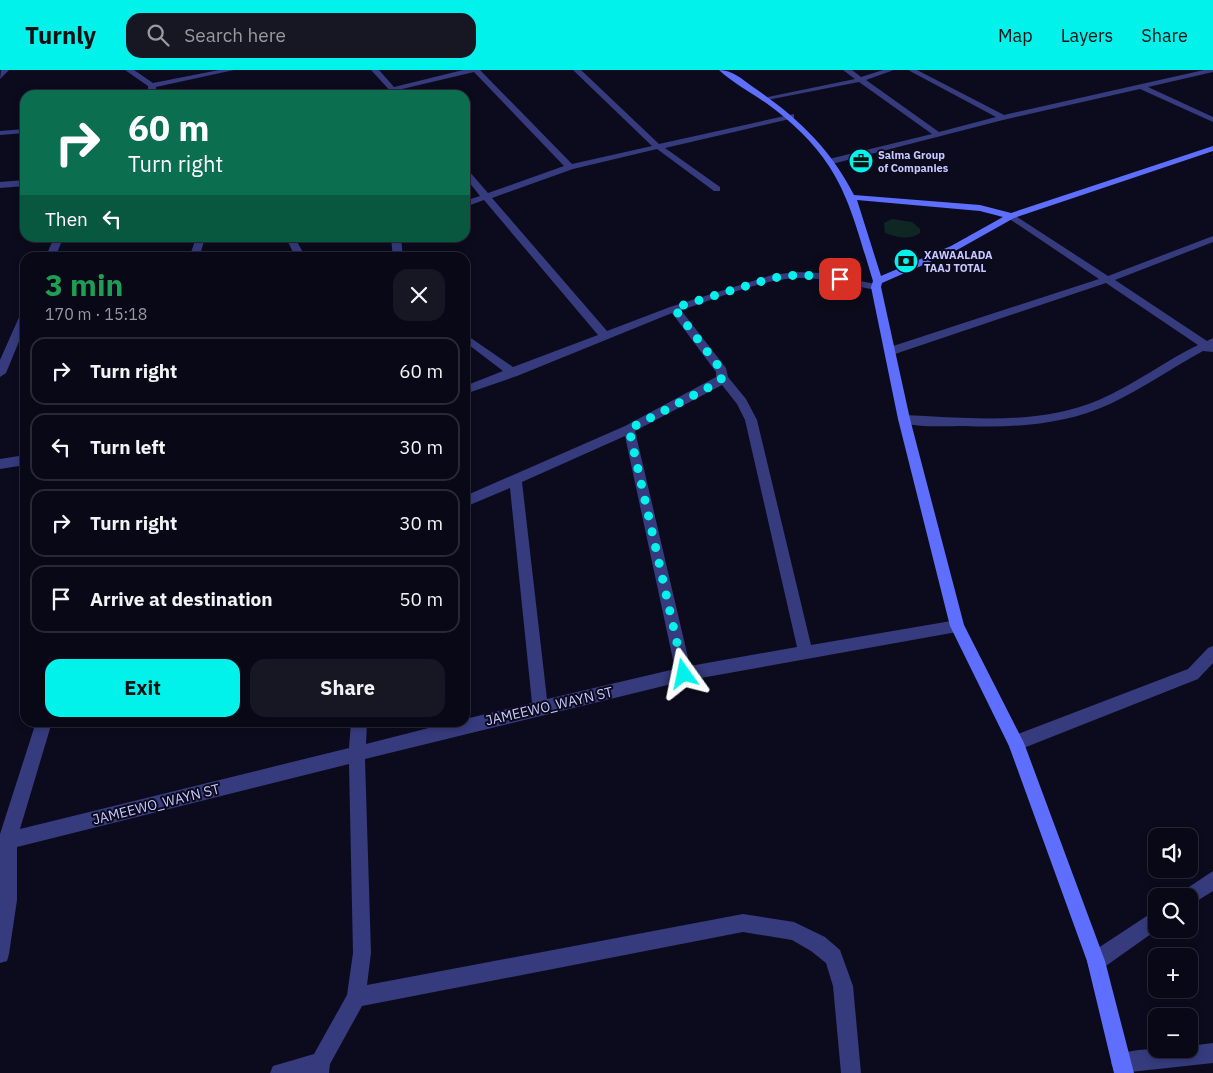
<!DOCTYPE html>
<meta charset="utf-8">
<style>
body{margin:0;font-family:"IBM Plex Sans",sans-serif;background:#171623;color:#f1f3f6;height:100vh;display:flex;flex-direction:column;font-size:19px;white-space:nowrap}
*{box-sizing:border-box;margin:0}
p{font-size:16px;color:#999aa1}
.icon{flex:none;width:28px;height:28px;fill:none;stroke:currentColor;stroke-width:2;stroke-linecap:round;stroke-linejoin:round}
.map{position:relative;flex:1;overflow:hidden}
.drawer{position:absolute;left:20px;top:182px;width:450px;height:475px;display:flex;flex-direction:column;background:#090816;border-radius:15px;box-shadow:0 2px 8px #0003,0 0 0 1px #292935}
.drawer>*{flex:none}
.hud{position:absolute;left:20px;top:20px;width:450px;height:152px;border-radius:15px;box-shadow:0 2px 8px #0003,0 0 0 1px #292935;background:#0b6e4f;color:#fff;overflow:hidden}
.tools{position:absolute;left:1148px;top:758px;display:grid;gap:10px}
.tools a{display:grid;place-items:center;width:50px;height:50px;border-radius:10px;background:#090816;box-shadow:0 2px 8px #0003,0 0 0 1px #292935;font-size:25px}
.pin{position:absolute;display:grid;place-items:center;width:42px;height:42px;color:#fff;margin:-21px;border-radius:10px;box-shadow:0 2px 8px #0006}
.me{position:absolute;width:55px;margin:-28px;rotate:348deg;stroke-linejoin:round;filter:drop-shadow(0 0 4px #0008)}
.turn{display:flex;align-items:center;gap:18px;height:105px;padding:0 25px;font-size:22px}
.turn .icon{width:65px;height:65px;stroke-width:2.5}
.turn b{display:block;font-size:35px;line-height:42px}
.then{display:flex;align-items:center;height:48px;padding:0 25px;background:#0003;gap:10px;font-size:19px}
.round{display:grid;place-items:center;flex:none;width:52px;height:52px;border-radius:15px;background:#171623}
.headline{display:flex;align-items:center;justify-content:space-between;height:85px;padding:0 25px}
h1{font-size:30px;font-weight:800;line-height:38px;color:#1e9e55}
.primary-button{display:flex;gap:10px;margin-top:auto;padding:10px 25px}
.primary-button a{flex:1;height:58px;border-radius:15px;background:#00f2eb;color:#111;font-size:20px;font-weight:800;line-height:58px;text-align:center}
.primary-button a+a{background:#171623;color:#f1f3f6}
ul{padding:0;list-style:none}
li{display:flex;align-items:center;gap:15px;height:68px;margin:0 10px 8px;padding:0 15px;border:2px solid #292935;border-radius:15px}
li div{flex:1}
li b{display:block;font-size:19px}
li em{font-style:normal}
header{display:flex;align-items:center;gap:30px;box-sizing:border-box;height:70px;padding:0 25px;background:#00f2eb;color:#111}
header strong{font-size:24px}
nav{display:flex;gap:28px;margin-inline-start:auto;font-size:18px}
.search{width:350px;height:45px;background:#171623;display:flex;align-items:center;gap:12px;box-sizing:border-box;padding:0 18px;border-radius:15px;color:#999aa1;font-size:19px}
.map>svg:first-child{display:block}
.green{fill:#0e2723}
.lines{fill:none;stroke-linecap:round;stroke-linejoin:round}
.minor{fill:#353b7d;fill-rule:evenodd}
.secondary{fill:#5e6fff;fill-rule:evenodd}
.route{stroke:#00f2eb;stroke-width:9;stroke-dasharray:0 16.2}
.labels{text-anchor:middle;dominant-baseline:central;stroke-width:4;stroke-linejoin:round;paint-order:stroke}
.far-poi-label{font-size:11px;font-weight:bold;fill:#c7c8ff;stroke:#0c0b1d;text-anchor:start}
.street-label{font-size:14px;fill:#c7c8ff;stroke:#0c0b1d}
</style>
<header>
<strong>Turnly</strong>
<div class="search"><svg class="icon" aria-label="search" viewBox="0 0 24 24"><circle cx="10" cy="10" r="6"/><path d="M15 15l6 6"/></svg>Search here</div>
<nav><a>Map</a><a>Layers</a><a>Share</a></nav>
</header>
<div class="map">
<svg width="1213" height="1003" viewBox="0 0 1213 1003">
<rect width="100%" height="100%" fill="#0c0b1d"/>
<path class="green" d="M892,149L912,152L920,159V163C909,171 897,167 885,163L884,153Z"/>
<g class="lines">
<path class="minor" d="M1,0H9L0,9Z
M125,0H134L153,13L219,0H234L156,17V25H148V16Z
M371,0H379L394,17L463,0H480L572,94L652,76L573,0H581L659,74L794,44V48L665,78L720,117V121H714L657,79L573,99L492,128L607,261L670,237L772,205L796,202L821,203L880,215L881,217L876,220C850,215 823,207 796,208C760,210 715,229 681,240L726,298L728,307L746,329L757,350L811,575L957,550L962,551L964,556L962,561L957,562L684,611L365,689L371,883L367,915L743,844L794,852L825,867L840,880L853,916L861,1003H841L833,916L826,893L811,881L792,870L743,862L362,936L330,994L329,1003H270L273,996L314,984L347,925L353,883L349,694L17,777V830L9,884L7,891L0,893V764L36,652H52L20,759L349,678L351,652H367L366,674L452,652H465V649L532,633L510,418L465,437V426L625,356L716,307V302L672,243L517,306L465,324V316L503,301L465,272V264L513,297L598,265L484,130L465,137V131L480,126L465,107V99L468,100L488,123L564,96L474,2L398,20L402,25H394ZM722,315L737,334L745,350L797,577L690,596L635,361ZM625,366L675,599L547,629L522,412Z
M843,0H852L861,7L883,0H894L866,10L939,62L996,47L908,0H917L1004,45L1204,0H1213V2L1148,17L1213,47V52L1140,19L1003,50L832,94L828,91L829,89L932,64L859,12L767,30L763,28L855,9Z
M25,59V63L0,65V61Z
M25,110V116L0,118V112Z
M1011,143L1108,206L1213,166V172L1115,210L1207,271L1213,268V282L1203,281C1172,298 1142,319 1110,334C1064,355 1014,358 965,356C944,356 919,358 900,352L898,349L904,345C970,348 1039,356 1101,329C1135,314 1165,291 1198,275L1106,213L895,284H887L886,281L887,278L1099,209L1008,148L1006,146Z
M54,168H63L55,188H45Z
M196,168H205L199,188H189Z
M286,168H295L306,188H296Z
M391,168H401L403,188H393Z
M25,242V257L6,303L0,307V290L20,245Z
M25,385V395L0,399V389Z
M1213,576V593L1198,609L1016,681L1010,679L1008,673L1010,667L1188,599L1208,578Z
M1213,801V821L1189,836V826H1180L1183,821Z
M1156,840V859H1158L1103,898L1096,900L1089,898L1087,891L1089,884Z
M1213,973V993L1121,1003L1114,1000L1111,993L1114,986C1136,977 1165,979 1189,979V976Z"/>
<path class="secondary" d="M719,0C732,0 742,9 753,17C796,46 830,78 854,125L980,135L1011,143L1213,76V81L1014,148L957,180L882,213L881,217L910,349L964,555L1024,673L1105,891L1134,1003H1114L1087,891L1009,676L950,556L898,349L871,217L873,211C850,136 843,94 778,42C760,27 736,16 719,0ZM857,130L980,141L1003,147L951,176L881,206Z"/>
</g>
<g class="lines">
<path class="route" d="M684,604L629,359L717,313L722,308V301L674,238L772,208L796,205L821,206L840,209"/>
</g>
<defs>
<symbol id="office-disc" viewBox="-11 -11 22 22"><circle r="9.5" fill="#00f2eb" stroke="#0c0b1d"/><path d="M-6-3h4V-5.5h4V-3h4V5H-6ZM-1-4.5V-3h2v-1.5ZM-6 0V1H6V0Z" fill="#111"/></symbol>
<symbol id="bank-disc" viewBox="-11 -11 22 22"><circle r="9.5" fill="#00f2eb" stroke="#0c0b1d"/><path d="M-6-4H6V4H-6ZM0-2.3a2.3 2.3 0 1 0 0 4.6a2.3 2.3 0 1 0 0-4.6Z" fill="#111"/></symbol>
</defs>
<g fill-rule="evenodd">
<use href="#office-disc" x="847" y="77" width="28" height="28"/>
<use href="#bank-disc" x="892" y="177" width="28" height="28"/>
</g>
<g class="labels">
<g class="far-poi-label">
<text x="878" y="85">Salma Group<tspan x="878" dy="13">of Companies</tspan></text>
<text x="924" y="185">XAWAALADA<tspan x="924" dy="13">TAAJ TOTAL</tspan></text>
</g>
<g class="street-label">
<text transform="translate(549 636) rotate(-13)">JAMEEWO_WAYN ST</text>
<text transform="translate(156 734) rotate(-14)">JAMEEWO_WAYN ST</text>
</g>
</g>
</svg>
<div class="tools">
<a><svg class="icon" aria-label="sound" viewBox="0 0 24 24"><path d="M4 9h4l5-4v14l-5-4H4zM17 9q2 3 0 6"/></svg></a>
<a><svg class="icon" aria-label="search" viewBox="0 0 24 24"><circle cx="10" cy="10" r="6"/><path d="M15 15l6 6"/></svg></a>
<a>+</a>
<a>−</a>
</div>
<div class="pin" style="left:840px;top:209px;background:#d93025"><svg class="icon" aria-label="arrive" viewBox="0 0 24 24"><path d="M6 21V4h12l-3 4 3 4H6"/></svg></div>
<svg class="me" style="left:684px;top:604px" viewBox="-20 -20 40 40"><path d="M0-17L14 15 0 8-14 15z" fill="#00f2eb" stroke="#fff" stroke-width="4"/></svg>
<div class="hud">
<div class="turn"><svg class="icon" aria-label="right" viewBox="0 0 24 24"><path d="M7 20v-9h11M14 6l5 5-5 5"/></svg><div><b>60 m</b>Turn right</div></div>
<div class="then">Then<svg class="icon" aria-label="left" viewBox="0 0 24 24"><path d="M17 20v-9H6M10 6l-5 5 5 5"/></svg></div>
</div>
<section class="drawer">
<div class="headline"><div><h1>3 min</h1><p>170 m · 15:18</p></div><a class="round"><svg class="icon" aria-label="close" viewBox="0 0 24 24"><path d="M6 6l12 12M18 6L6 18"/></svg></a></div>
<ul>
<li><svg class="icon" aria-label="right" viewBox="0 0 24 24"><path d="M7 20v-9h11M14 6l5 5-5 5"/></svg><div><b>Turn right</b></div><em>60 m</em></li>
<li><svg class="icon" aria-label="left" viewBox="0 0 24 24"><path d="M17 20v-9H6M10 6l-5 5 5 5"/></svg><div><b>Turn left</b></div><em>30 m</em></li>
<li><svg class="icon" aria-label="right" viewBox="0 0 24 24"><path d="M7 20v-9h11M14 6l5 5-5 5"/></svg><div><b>Turn right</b></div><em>30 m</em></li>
<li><svg class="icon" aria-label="arrive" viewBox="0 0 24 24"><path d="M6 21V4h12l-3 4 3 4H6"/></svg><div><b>Arrive at destination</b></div><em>50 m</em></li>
</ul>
<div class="primary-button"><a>Exit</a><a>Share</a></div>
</section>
</div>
